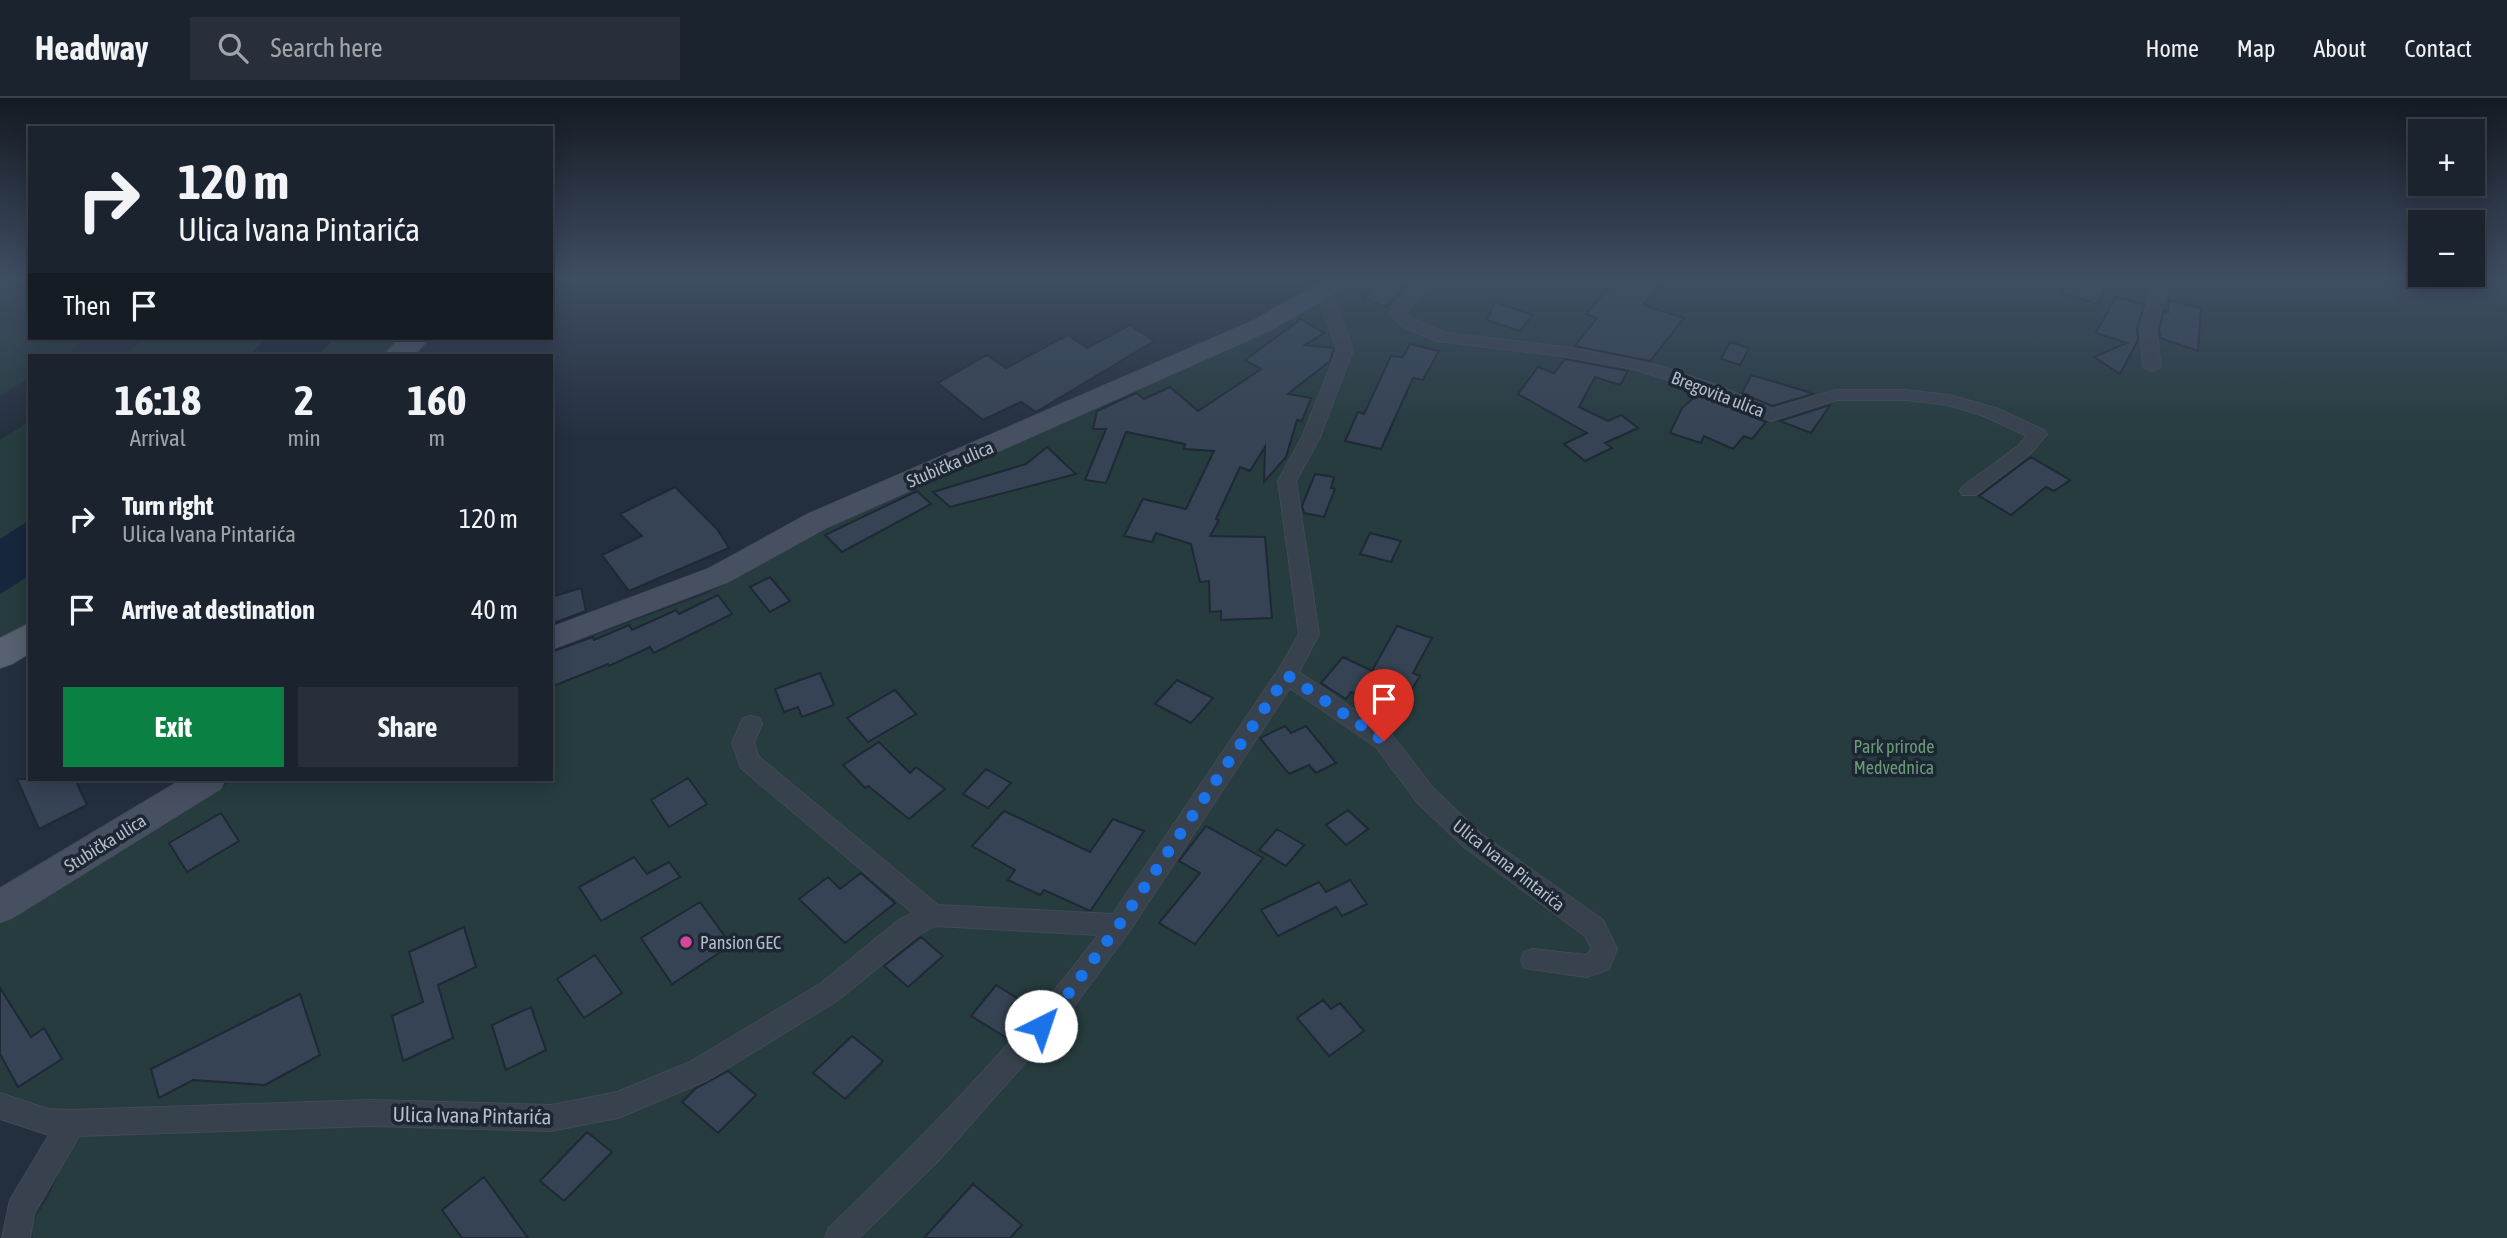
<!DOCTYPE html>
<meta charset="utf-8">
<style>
body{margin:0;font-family:"Asap Condensed",sans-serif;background:#282f3a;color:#f1f3f6;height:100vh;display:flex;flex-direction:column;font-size:26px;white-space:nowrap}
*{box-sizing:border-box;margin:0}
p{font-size:23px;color:#a0a4aa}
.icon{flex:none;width:38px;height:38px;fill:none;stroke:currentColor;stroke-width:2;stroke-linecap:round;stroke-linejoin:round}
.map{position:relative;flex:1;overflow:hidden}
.sheet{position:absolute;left:28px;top:256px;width:525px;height:427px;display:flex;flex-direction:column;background:#1b232e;border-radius:0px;box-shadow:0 4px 18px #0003,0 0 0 2px #39404a}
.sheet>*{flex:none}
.guide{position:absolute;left:28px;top:28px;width:525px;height:214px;border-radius:0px;box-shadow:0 4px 18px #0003,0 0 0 2px #39404a;background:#1b232e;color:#f1f3f6;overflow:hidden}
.buttons{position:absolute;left:2408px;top:21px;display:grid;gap:14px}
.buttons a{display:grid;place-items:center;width:77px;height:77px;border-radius:0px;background:#1b232e;box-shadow:0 4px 18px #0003,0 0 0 2px #39404a;font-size:35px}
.pin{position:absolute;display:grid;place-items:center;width:60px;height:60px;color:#fff;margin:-72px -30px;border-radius:50% 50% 50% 0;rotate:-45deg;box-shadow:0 0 7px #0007}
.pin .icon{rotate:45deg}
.me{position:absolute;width:77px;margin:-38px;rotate:41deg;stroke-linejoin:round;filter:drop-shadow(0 0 5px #0008)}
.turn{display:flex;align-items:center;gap:24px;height:147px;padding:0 35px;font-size:32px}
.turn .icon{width:91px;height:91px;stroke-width:2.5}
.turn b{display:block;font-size:49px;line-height:60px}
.then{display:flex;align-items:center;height:66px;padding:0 35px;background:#0003;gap:14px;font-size:26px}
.eta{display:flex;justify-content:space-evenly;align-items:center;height:119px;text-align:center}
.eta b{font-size:42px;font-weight:700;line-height:49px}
.cta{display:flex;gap:14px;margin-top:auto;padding:14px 35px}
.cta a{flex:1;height:80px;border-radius:0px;background:#0b8043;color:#fff;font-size:28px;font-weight:700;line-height:80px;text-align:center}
.cta a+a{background:#282f3a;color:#f1f3f6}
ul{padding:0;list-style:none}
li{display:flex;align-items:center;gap:21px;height:91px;padding:0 35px}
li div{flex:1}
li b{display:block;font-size:26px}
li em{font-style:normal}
header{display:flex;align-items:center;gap:42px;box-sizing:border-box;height:98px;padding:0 35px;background:#1b232e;border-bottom:2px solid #39404a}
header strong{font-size:33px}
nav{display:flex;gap:38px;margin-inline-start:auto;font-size:24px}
.search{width:490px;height:63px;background:#282f3a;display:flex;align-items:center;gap:18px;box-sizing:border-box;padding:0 24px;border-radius:0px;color:#a0a4aa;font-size:26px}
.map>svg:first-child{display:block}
.green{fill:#263c3f}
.water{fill:#17263c}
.building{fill:#364354;stroke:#1f2835;stroke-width:2}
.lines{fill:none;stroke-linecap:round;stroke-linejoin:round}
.street-casing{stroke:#414a57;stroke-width:2}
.secondary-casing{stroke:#414a57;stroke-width:1}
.primary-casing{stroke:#414a57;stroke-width:2}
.street{fill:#38414e;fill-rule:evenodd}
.secondary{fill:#465061;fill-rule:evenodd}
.primary{fill:#56606e;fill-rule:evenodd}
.route{stroke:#1a73e8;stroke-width:12;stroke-dasharray:0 21.6}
.hotel-dot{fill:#d1479c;stroke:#1d2633;stroke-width:2.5}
.labels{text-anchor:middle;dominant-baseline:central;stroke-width:7;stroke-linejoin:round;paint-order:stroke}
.street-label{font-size:18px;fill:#b4bcc9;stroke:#1d2633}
.park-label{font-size:18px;fill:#6b9a76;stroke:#1d2633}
.poi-label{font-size:18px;fill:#b4bcc9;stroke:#1d2633;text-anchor:start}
.near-street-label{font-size:21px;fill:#b4bcc9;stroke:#1d2633}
</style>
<header>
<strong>Headway</strong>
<div class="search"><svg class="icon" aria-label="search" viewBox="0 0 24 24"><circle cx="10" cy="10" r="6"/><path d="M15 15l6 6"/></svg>Search here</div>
<nav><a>Home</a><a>Map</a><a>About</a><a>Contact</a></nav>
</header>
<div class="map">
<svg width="2507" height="1140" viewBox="0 0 2507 1140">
<rect width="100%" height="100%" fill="#242f3e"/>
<path class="green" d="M0,180H30V240H81C73,263 50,257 30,257V279L0,298Z
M1338,180H2507V1140H33L31,1126L49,1098L82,1020L23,1008L0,998V821L235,681H551V553L704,497L947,367L1236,239Z
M145,240H267L249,257H125Z
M334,240H403L386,257H318Z
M30,323V422L0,441V342Z
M30,477V526L0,545V496Z"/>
<path class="water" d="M267,240H334L318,257H249Z
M30,422V477L0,496V441Z"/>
<path class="building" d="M1387,180H1413L1386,209L1363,200L1377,184L1382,186Z
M1617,180H1665L1643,207L1684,220L1650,263L1575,248L1597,220L1586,216Z
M2068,180H2093L2107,184L2098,206L2061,195Z
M2116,199L2144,207L2137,230L2138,242L2120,276L2094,259L2127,245L2096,235Z
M2169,202L2201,210L2198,253L2160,240L2159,231L2164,213L2168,215Z
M1495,204L1533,217L1520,233L1487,222Z
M1301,221L1324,235L1305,247L1334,250L1330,263L1288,296L1311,300L1302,323L1297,322L1286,359L1264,384L1265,349L1250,373L1240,369L1216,421L1219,422L1210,438L1265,439L1272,520L1221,522V513L1210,514L1209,483L1200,484L1191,446L1156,435L1152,444L1124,438L1143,401L1186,411L1214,353L1184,351L1185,346L1126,334L1106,385L1085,382L1106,331H1093L1097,313L1136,295L1144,301L1170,289L1198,313L1261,271L1245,262Z
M1130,227L1154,243L1036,314L1021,304L983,322L938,285L987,257L1006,270L1068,237L1087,250Z
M1730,244L1749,250L1740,267L1721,261Z
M1410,246L1439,253L1423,282L1413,280L1381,351L1345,343L1358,314L1364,316L1391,258L1403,259Z
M1565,261L1628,273L1620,287L1595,279L1579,309L1608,323L1621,317L1638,330L1605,345L1612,350L1585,363L1564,346L1587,335L1518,296L1538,269L1554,275Z
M1751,277L1802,292L1813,296L1772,308L1742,295Z
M1699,295L1735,311L1766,324L1752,341L1744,338L1733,351L1704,338L1701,345L1670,335L1682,310Z
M1830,307L1811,335L1780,323Z
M1047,349L1076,376L950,409L933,394L1026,366Z
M2031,359L2070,382L2054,393L2046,389L2011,417L1979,398Z
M1315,376L1334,379L1331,390L1335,391L1324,419L1304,415L1302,408Z
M675,389L717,431L729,450L629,493L602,457L642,438L620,416Z
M917,393L931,406L842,454L825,437Z
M1370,435L1401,443L1391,464L1360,456Z
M770,479L790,503L770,514L750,489Z
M581,490L586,513L551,526V499Z
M718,497L732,516L654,555L650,549L609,568L608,566L551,589V554L593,539L594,542L629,527L632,532L676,512L679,516Z
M1397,528L1432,540L1413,575L1420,578L1398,613L1351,594L1346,601L1321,585L1343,559L1372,573Z
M820,575L834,607L802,619L798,609L784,614L775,591Z
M1177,582L1213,600L1191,625L1155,606Z
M895,592L916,616L868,644L847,620Z
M1285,628L1291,635L1306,628L1336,665L1316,675L1309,667L1289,676L1260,640Z
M879,644L910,675L916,669L945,691L909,721L868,688L865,690L843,667Z
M986,671L1011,685L988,710L963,696Z
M688,680L707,706L669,729L651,702Z
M17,681H75L87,707L39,731Z
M1348,712L1368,731L1346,747L1326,727Z
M1004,713L1090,754L1113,721L1144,733L1091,812H1088L1044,792L1040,797L1008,782L1015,772L972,748Z
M221,715L239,743L187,774L169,745Z
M1206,728L1263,760L1195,846L1159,825L1200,775L1179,763Z
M1277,731L1304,747L1286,768L1259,752Z
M634,759L647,776L669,764L680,779L601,823L579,789Z
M861,775L895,805L845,845L799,801L828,779L840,791Z
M1350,782L1367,806L1342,818L1336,809L1278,838L1261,812L1319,784L1326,794Z
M700,804L731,847L672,886L641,840Z
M464,829L476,869L438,887L453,940L403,963L392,918L423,904L409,854Z
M921,839L943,858L908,889L884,868Z
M595,857L622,895L584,920L557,881Z
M996,887L1031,909L1007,940L971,918Z
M0,890L31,939L44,930L62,961L18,989L0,956Z
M300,896L320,957L265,987L193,982L159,1000L151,971Z
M1323,902L1331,911L1340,905L1364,933L1329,958L1297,920Z
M531,909L546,952L506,972L492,927Z
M852,938L883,963L845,1001L813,975Z
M728,973L756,997L718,1035L682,1004L696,990Z
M587,1034L612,1054L564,1103L540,1083Z
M484,1079L528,1140H462L442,1112Z
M973,1086L1022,1127L1010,1140H924Z"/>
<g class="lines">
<defs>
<path id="street" d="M1417,180H1433L1406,215L1417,223L1446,235L1572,250L1660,268L1720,288L1772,311L1835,292H1906L1949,297L1996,310L2044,332L2047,336L2030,356L1976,397H1962L1960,393L1962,389L2018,348L2027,338L1984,318L1948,307L1906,302H1836L1771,323L1688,288L1633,271L1561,258L1437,243L1405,230L1389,216Z
M2154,180H2170L2156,231L2161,269L2152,274L2143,269L2140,231Z
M1324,188L1332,193L1353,252L1320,339L1296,383L1319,536L1299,574L1392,637L1433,690L1480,735L1603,822L1617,851L1609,871L1586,879L1524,870L1521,862L1524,854L1533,851L1586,857L1592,851L1585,838L1464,749L1417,704L1376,649L1290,590L1128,835L1069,915L939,1062L859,1140H825L829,1130C924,1038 1018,943 1098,837L935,828L917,838L838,902L708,982L618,1020L551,1033L370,1028L79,1038L34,1116L30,1140H2L10,1102L49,1037L0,1021V995L48,1011L72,1012L370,1002L551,1007L617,994L690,964L820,886L899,822L913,815L741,670L732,645L743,620L751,618L759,620L762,626L754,645L759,659L938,807L1113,816L1279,571L1299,536L1278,383L1302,339L1337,252L1316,193Z"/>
<path id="secondary" d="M1327,180H1356L1352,185L1272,232L827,430L729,484L551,552V529L709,470L807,416L1254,222Z
M182,681H226L221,691L13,820L0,825V790Z"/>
<path id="primary" d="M400,240H430L414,257H384Z
M30,525V555L12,566L0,570V540Z"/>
</defs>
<use href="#street" class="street-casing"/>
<use href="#secondary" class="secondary-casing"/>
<use href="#primary" class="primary-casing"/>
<use href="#street" class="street"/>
<use href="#secondary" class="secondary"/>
<use href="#primary" class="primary"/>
</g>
<linearGradient id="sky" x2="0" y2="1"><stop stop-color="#141a22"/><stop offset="0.53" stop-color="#3f4d63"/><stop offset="1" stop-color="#3f4d63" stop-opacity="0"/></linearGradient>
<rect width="2507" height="340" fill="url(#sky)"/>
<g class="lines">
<path class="route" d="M1041,928L1060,907L1119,827L1287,577L1384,643"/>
</g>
<circle class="hotel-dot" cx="686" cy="844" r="7"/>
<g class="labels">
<g class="street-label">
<text transform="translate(1718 296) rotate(21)">Bregovita ulica</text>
<text transform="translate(950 366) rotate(-23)">Stubička ulica</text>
<text transform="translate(105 745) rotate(-32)">Stubička ulica</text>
<text transform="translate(1509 767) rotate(38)">Ulica Ivana Pintarića</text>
</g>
<g class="park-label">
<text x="1894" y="648">Park prirode<tspan x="1894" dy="21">Medvednica</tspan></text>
</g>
<g class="poi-label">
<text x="700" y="844">Pansion GEC</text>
</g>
<g class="near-street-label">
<text transform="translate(472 1017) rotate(1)">Ulica Ivana Pintarića</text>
</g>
</g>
</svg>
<div class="buttons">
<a>+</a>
<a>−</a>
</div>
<div class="pin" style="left:1384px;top:643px;background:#d93025"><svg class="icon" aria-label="arrive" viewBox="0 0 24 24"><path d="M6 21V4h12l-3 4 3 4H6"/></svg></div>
<svg class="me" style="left:1041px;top:928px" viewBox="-20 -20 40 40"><circle r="19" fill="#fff"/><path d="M0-13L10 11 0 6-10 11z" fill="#1a73e8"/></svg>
<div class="guide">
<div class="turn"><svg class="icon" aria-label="right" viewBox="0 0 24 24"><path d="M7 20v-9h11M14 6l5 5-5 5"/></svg><div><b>120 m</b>Ulica Ivana Pintarića</div></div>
<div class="then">Then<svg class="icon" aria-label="arrive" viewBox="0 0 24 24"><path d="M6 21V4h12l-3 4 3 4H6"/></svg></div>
</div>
<section class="sheet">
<div class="eta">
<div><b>16:18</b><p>Arrival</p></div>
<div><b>2</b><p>min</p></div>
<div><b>160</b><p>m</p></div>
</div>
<ul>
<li><svg class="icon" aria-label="right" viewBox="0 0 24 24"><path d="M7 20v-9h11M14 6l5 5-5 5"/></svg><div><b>Turn right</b><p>Ulica Ivana Pintarića</p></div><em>120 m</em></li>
<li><svg class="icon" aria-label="arrive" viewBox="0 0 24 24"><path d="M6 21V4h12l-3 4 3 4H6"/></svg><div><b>Arrive at destination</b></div><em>40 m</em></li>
</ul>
<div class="cta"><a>Exit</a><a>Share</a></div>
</section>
</div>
